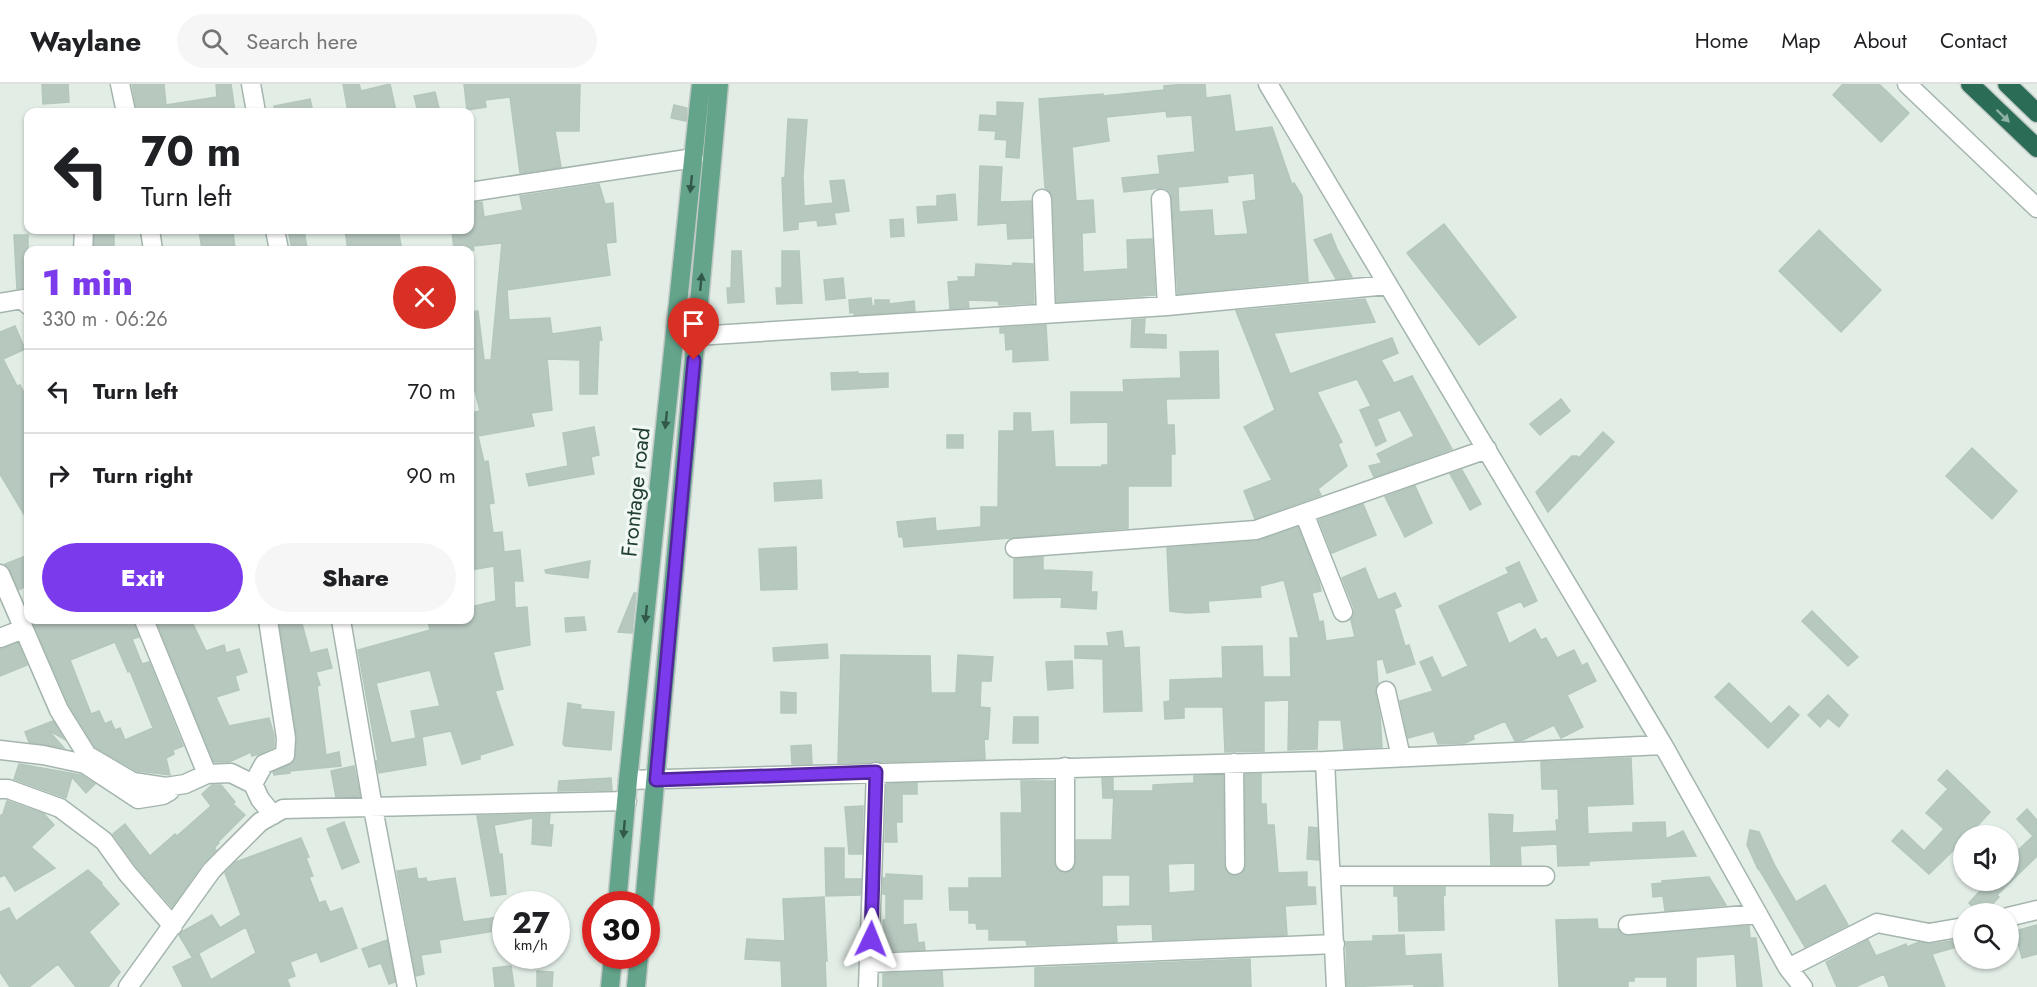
<!DOCTYPE html>
<meta charset="utf-8">
<style>
body{margin:0;font-family:Jost,sans-serif;background:#f6f6f6;color:#202124;height:100vh;display:flex;flex-direction:column;font-size:22px;white-space:nowrap}
*{box-sizing:border-box;margin:0}
p{font-size:20px;color:#757577}
.icon{flex:none;width:33px;height:33px;fill:none;stroke:currentColor;stroke-width:2;stroke-linecap:round;stroke-linejoin:round}
.map{position:relative;flex:1;overflow:hidden}
.details{position:absolute;left:24px;top:162px;width:450px;height:378px;display:flex;flex-direction:column;background:#fff;border-radius:12px;box-shadow:0 2px 4px #0004}
.details>*{flex:none}
.banner{position:absolute;left:24px;top:24px;width:450px;height:126px;border-radius:12px;box-shadow:0 2px 4px #0004;background:#fff;color:#202124;overflow:hidden}
.fabs{position:absolute;left:1953px;top:741px;display:grid;gap:12px}
.fabs a{display:grid;place-items:center;width:66px;height:66px;border-radius:50%;background:#fff;box-shadow:0 2px 4px #0004;font-size:30px}
.speed{position:absolute;left:492px;top:807px;display:flex;gap:12px;font-size:30px;font-weight:700;text-align:center}
.speed>*{display:grid;place-content:center;width:78px;height:78px;border-radius:50%;background:#fff;box-shadow:0 2px 4px #0004;line-height:1}
.speed small{font-size:15px;font-weight:400}
.speed .limit{border:9px solid #d22;background:#fff;color:#111}
.pin{position:absolute;display:grid;place-items:center;width:51px;height:51px;color:#fff;margin:-62px -26px;border-radius:50% 50% 50% 0;rotate:-45deg;box-shadow:0 0 6px #0007}
.pin .icon{rotate:45deg}
.me{position:absolute;width:66px;margin:-33px;rotate:2deg;stroke-linejoin:round;filter:drop-shadow(0 0 4px #0008)}
.turn{display:flex;align-items:center;gap:21px;height:126px;padding:0 18px;font-size:27px}
.turn .icon{width:78px;height:78px;stroke-width:2.5}
.turn b{display:block;font-size:42px;line-height:51px}
.round{display:grid;place-items:center;flex:none;width:63px;height:63px;border-radius:32px;background:#f6f6f6}
.headline{display:flex;align-items:center;justify-content:space-between;height:102px;padding:0 18px}
h1{font-size:36px;font-weight:800;line-height:45px;color:#7c3aed}
.button{display:flex;gap:12px;margin-top:auto;padding:12px 18px}
.button a{flex:1;height:69px;border-radius:36px;background:#7c3aed;color:#fff;font-size:24px;font-weight:800;line-height:69px;text-align:center}
.button a+a{background:#f6f6f6;color:#202124}
ul{padding:0;list-style:none}
li{display:flex;align-items:center;gap:18px;height:84px;padding:0 18px;border-top:2px solid #e0e0e0}
li div{flex:1}
li b{display:block;font-size:22px}
li em{font-style:normal}
header{display:flex;align-items:center;gap:36px;box-sizing:border-box;height:84px;padding:0 30px;background:#fff;border-bottom:2px solid #e0e0e0}
header strong{font-size:28px}
nav{display:flex;gap:33px;margin-inline-start:auto;font-size:21px}
.search{width:420px;height:54px;background:#f6f6f6;display:flex;align-items:center;gap:15px;box-sizing:border-box;padding:0 21px;border-radius:33px;color:#757577;font-size:22px}
.map>svg:first-child{display:block}
.building{fill:#b7c8bf;stroke:#b4c7bc;stroke-width:1.5;fill-rule:evenodd}
.lines{fill:none;stroke-linecap:round;stroke-linejoin:round}
.minor-casing{stroke:#a4b5ad;stroke-width:21}
.major-casing{stroke:#c1c9c6;stroke-width:21}
.highway-casing{stroke:#c1c9c6;stroke-width:21}
.minor{stroke:#fff;stroke-width:18}
.major{stroke:#64a48b;stroke-width:18}
.highway{stroke:#2b6c56;stroke-width:18}
.oneway{fill:#8eb2a6}
.oneway2{fill:#325849}
.route-casing{stroke:#51269a;stroke-width:15}
.route{stroke:#7c3aed;stroke-width:10}
.labels{text-anchor:middle;dominant-baseline:central;stroke-width:6;stroke-linejoin:round;paint-order:stroke}
.street-label{font-size:22px;fill:#213f33;stroke:#f2f9f5}
</style>
<header>
<strong>Waylane</strong>
<div class="search"><svg class="icon" aria-label="search" viewBox="0 0 24 24"><circle cx="10" cy="10" r="6"/><path d="M15 15l6 6"/></svg>Search here</div>
<nav><a>Home</a><a>Map</a><a>About</a><a>Contact</a></nav>
</header>
<div class="map">
<svg width="2037" height="903" viewBox="0 0 2037 903">
<rect width="100%" height="100%" fill="#e2ede6"/>
<path class="building" d="M42,0H68L69,18L43,20Z
M132,0H164L166,21L217,13L216,0H231L235,28H137Z
M343,0H359L361,7L390,0L396,27L348,28Z
M464,0H580L579,47H555L561,83L520,89L510,13L485,16L486,23L467,26Z
M1188,0H1205L1206,14L1230,11L1235,48L1272,43L1292,101L1294,99L1302,112L1308,197L1178,210L1171,109L1165,104H1161L1124,108L1122,94L1160,90L1158,72L1195,68L1192,31L1167,33L1166,27L1106,33L1109,57L1072,63L1076,117L1093,116L1095,148L1082,149L1083,188L1128,185L1127,156L1152,155L1155,211L1057,218L1053,115L1051,109L1045,104L1039,15L1103,10V12L1164,6V2ZM1254,89L1256,116L1243,118L1248,150L1214,152L1212,126L1179,128L1178,103L1228,98L1227,92Z
M1843,0H1879L1909,29L1881,58L1833,11Z
M435,8L440,28H418L414,12Z
M310,15L313,28H275L274,22Z
M997,18L1023,19L1019,74L1006,73L1007,56L995,55L996,47L979,46L980,31L997,32Z
M674,21L687,24L686,37L671,34Z
M788,35L807,36L803,92L804,122L833,119L830,97L844,96L849,127L834,129L836,140L818,142L817,136L798,138V145L784,147L782,94L785,93Z
M980,82L1002,83L1000,118L1031,117L1032,154L1008,155L1007,139L978,141Z
M599,100L605,120L613,119L616,158L606,159L610,191L507,206L509,236L550,234L552,250L600,243L602,256H599L597,310H580V276L547,275L552,326L531,329L534,342L478,352L484,378L488,377L494,419L489,420L493,449L502,448L504,468L520,466L523,497H514L515,524L527,523L530,561L493,568L503,605L495,607L513,661L480,671V675L462,680L451,647L416,654L411,627L440,622L430,586L376,599L391,659L422,653L426,681L379,689L376,677H378L358,566L430,546L428,536H470V523L496,517L494,482L470,486V329L480,327L470,287V228L478,227L484,276H491L502,159L473,162L474,166H454L452,146H470V119L482,118L484,133L523,126L520,112Z
M955,110L957,136L918,139L917,123L937,122V112Z
M903,135L904,152L891,153L890,136Z
M1444,140L1516,233L1479,261L1407,169Z
M114,146V166H94L95,147Z
M199,146H233L235,166H202Z
M288,146H304L307,164L292,166Z
M345,146H398L402,166H348Z
M1819,146L1881,206L1841,248L1779,187Z
M1331,150L1337,165L1352,193L1336,195L1314,156Z
M14,151H28V205H17Z
M732,167H741L744,218L728,219L727,204H731Z
M782,167H799L802,219L777,220L776,204H782Z
M1013,179L1033,180L1034,219L999,221L998,217L968,216L969,223L950,225L948,198L959,197L958,193H975L976,180L1012,182Z
M843,194L845,214L826,216L824,196Z
M871,214L872,222H875V216H889V220L914,217L915,227L854,231V228L850,229L849,216Z
M1365,215L1375,238L1274,249L1290,290L1392,254L1398,269L1381,276L1394,299L1412,292L1452,365L1374,393L1369,382L1382,379L1377,370L1414,352L1400,326L1377,335L1386,357L1376,362L1360,326L1371,322L1357,295L1317,308L1342,358L1338,360L1347,382L1318,405L1321,411L1255,435L1244,407L1272,396L1244,343L1275,326L1236,227Z
M1145,235L1144,250L1166,251V264L1131,263L1132,236Z
M1046,241L1048,276L1013,278V265L1006,266L1005,249H1000V244Z
M15,242L25,265L3,275L17,302L20,301L28,317V437L0,390V248Z
M1218,267L1219,314L1166,315L1167,341H1174L1175,370H1171V402H1128V444L904,463L903,453H899L897,438L935,434L936,447L981,443V423H998L999,347H1014V329H1030L1031,348L1053,347L1055,383H1102V381H1108V338L1071,339V308H1124L1123,296L1181,294L1180,268Z
M858,288V290L888,289V303L832,306L831,289Z
M1561,315L1570,327L1540,351L1530,340Z
M594,343L599,371L591,373L594,390L529,402L526,390L568,382L563,349Z
M1603,348L1614,358L1548,428L1536,408L1572,372H1577L1579,374Z
M947,351H963V364H947Z
M1972,364L2017,407L1992,435L1946,392Z
M1462,386L1481,420L1470,426L1450,390Z
M821,396L822,414L775,417L774,399Z
M1415,402L1432,439L1405,453L1385,413Z
M1363,420L1376,451L1332,469L1319,436Z
M1298,443L1319,498L1321,507L1312,509L1319,538L1323,537L1326,557L1355,553L1351,536L1354,530V524L1342,494L1365,484L1378,516L1395,509L1401,522L1394,525L1405,562L1409,561L1415,580L1387,589L1383,575L1376,576L1378,600L1375,609L1380,632L1382,663L1344,665L1341,636H1318L1317,665L1288,666L1289,616L1264,617V667L1225,668L1223,623H1184V634L1165,635L1164,618L1170,617V596L1223,594L1222,563L1262,562L1263,593H1291L1290,554H1299L1284,496L1260,502L1261,513L1208,517L1209,528L1186,529L1170,527L1167,464L1257,457Z
M796,463L797,505L761,506L759,465Z
M28,471V501L19,506L10,486L5,480Z
M1043,473V486L1092,488L1091,508H1097L1096,525L1061,523L1062,513L1014,514V475Z
M590,477L588,494L546,489L545,486Z
M1519,478L1537,517L1524,523L1521,517L1496,528L1509,560L1535,545L1541,556L1546,554L1557,574L1574,566L1582,582L1587,579L1596,597L1567,611L1583,643L1561,654L1554,641L1523,656L1515,657L1505,637L1473,651L1474,655L1465,659L1438,660L1434,647L1408,654L1400,617L1433,607L1420,578L1432,573L1442,594L1468,582L1439,522L1509,489L1506,484Z
M634,509H636L632,549L618,548Z
M1812,527L1858,573L1848,582L1802,537Z
M584,533L586,546L566,548L565,534Z
M32,536H133L139,553L132,555L142,580L149,578L183,662L173,666L174,670L166,674L170,691L137,687L95,663L69,621ZM115,558L128,588L130,587L153,644L125,656L120,644L115,646L111,637L105,640L99,627L91,630L70,576Z
M156,536H191L206,567L224,561L226,569L239,565L247,588L235,592L239,606L216,613L229,642L269,634L274,651V663L259,670L252,672L251,668L229,678H214Z
M279,536H301L310,569L327,565L332,584L316,588L320,601L317,602L326,671L339,668L341,682L290,687V689L274,691L273,688L289,681L294,677L297,655Z
M1122,547L1124,564L1139,563L1142,627L1104,628L1103,575L1075,574V562H1109L1107,549Z
M18,559L27,581L0,592V565Z
M827,560L828,574L774,577L773,564Z
M841,571L930,572L931,609H956L958,571L993,573L991,597H981L980,623L990,624L988,655L984,654L985,675L838,679Z
M1072,577L1073,604L1048,606L1046,578Z
M1729,599L1771,640L1789,622L1799,631L1768,664L1715,613Z
M781,608L796,609V629H781Z
M1828,611L1848,631L1839,643L1828,634L1820,643L1808,631Z
M568,619L581,621L580,625L614,628L611,666L565,662L563,660Z
M1014,633H1038V659H1013Z
M53,637L64,655L48,646L64,664L29,658L25,648Z
M811,661L812,680H792L791,662Z
M1631,674L1633,720L1587,722L1588,750L1633,748V739L1665,738L1666,755L1683,747L1696,772L1589,777V781L1558,782L1557,760L1520,762L1521,781H1491L1489,730L1513,731L1512,749L1557,747L1556,736H1559L1558,705H1542L1541,678Z
M19,680L81,691L95,700L86,709L72,693L66,714L14,695Z
M354,682L360,712L336,713L331,687Z
M1947,686L1990,728L1968,752H1964V756L1929,790L1892,757L1902,746L1924,767L1944,745L1926,729L1948,705L1938,696Z
M1245,690H1261V720H1266L1267,741H1274L1278,789L1307,788V803H1315L1316,820L1285,822L1287,851L1153,856L1152,840L1116,841L1117,858L1027,861L1026,856H989V845H977L976,839H969V826H950L949,804H969V794H1002L1001,729H1022L1021,697H1054V778L1059,787L1066,789L1075,783L1076,756H1112L1114,707H1153V701L1194,699V692L1223,691L1224,782L1229,790L1235,792L1240,791L1244,787L1246,781ZM1195,779V807L1169,809L1168,780ZM1102,791H1130V822L1102,823Z
M611,694L612,706L558,707L559,697Z
M1102,694H1113V714H1103Z
M917,699V710H902V738H896L897,758H885L887,700Z
M212,701H221L235,718L233,720L245,731L218,758L219,759L214,764L216,766L203,779L172,823L136,782L113,750L125,740L150,772L175,750L177,752L211,722L202,710Z
M7,717L44,730L54,741L31,763L55,784L15,807L5,791L0,793V732L3,730Z
M863,722L862,770H849L845,723Z
M2027,725L2037,736V772L1997,811L1999,813L1983,830H1980L1969,819L1990,796H2008V776L2033,752L2017,735Z
M550,730L549,741H553L551,762L532,760L533,734L494,741L499,770H502L506,810L491,812L477,732Z
M344,738L359,778L342,785L327,745Z
M1309,743L1317,744L1319,776L1307,775Z
M1750,746L1759,748L1775,782L1796,818L1825,801L1848,841L1805,863L1759,785H1758L1747,761Z
M301,754L309,773L306,774L313,792L309,793L319,819L325,817L330,828L342,824L357,864L321,878L317,868L290,878L295,892L287,895L290,903H183L173,883L199,870L211,896L256,869L246,843L192,873L179,851L183,847L212,831L220,844L241,831L225,789L236,778Z
M825,764H844V795H861L860,811L826,812Z
M416,784L418,795L426,794L427,798L455,794L463,838L506,832V845L439,856L441,868L421,871L424,890L416,892L397,787Z
M88,786L102,799L101,800L119,820L89,848L120,888L108,903H76L58,880L29,903H10L0,888V828L9,824L16,837Z
M886,790L922,792V815H903V841L916,840L918,859L924,858L925,866L881,867V861H884L883,836H886V810H883V794H886Z
M1709,793L1726,821L1665,827L1663,812L1653,813L1652,800L1663,799L1662,797Z
M1394,803H1445V811H1443L1444,846L1399,847L1398,812H1394Z
M824,813L827,877H825L826,903H782L781,877L745,875L747,855L785,857L783,815Z
M1597,835L1598,845H1618L1623,851L1629,852L1749,842L1750,854H1756L1762,903H1737L1735,870L1696,873V903H1667V893H1634V897H1628V903H1559L1556,836Z
M2037,841V870L2022,874L2015,847Z
M1404,851L1405,872L1441,870L1443,902L1414,903V900L1347,903L1346,858L1373,857V852Z
M1964,855V861L1932,870L1945,903H1889L1884,890L1855,903H1837L1826,878L1868,856L1876,872L1906,860L1907,863L1919,858L1931,860Z
M387,856L395,898L389,900L381,879L369,883L362,865Z
M1250,875L1251,903H1035V884Z
M511,882L514,903H495L493,884Z
M537,887L553,888L552,903H537Z
M942,887L943,903H883V890Z"/>
<g class="lines">
<defs>
<path id="minor" d="M120,0L126,28
M251,0L256,28
M1268,0L1663,661L1788,884L1803,903
M1907,0L2037,124
M470,108L694,74
M1042,115L1046,230
M1161,115L1167,222
M150,146L153,166
M275,146L279,166
M83,166L84,146
M0,219L23,215L28,221
M696,252L1167,222L1388,201
M1304,429L1343,528
M1015,464L1256,446L1487,365
M0,490L59,626L87,671L133,698L166,703L185,700L207,690L231,689L253,700L260,715L273,731
M144,536L207,690
M341,536L373,724L407,903
M0,554L23,545
M1386,607L1401,673
M0,666L43,671L85,680L138,715L163,711L170,707
M1325,677L1336,903
M1234,679L1235,781
M1065,683V778
M628,696L1325,677L1663,661
M253,700L264,680L285,671L286,654L268,536
M0,705H8L60,724L104,757L127,789L173,842
M1331,792H1545
M2008,833L2037,826
M1628,841L1758,830
M870,879L1335,860
M1788,884L1877,839L1929,849L1964,843
M128,903L212,786L260,738L283,725L627,717
M868,903L876,688"/>
<path id="major" d="M617,820L628,696L701,0
M644,820L719,0
M610,903L613,872
M636,903L639,872"/>
<path id="highway" d="M1970,0L2037,64
M2007,0L2037,29"/>
</defs>
<use href="#minor" class="minor-casing"/>
<use href="#major" class="major-casing"/>
<use href="#highway" class="highway-casing"/>
<use href="#minor" class="minor"/>
<use href="#major" class="major"/>
<use href="#highway" class="highway"/>
</g>
<defs><path id="oneway-solid" d="M-6-.8H1V-3.2L6.5 0L1 3.2V.8H-6Z" transform="scale(1.5)"/></defs>
<use class="oneway" href="#oneway-solid" transform="translate(2003 32) rotate(44)"/>
<g class="oneway2">
<use href="#oneway-solid" transform="translate(691 100) rotate(96)"/>
<use href="#oneway-solid" transform="translate(701 198) rotate(-85)"/>
<use href="#oneway-solid" transform="translate(666 336) rotate(96)"/>
<use href="#oneway-solid" transform="translate(646 530) rotate(96)"/>
<use href="#oneway-solid" transform="translate(624 745) rotate(95)"/>
</g>
<g class="lines">
<defs>
<path id="route" d="M694,276L656,696L876,688L871,855"/>
</defs>
<use href="#route" class="route-casing"/>
<use href="#route" class="route"/>
</g>
<g class="labels">
<g class="street-label">
<text transform="translate(635 408) rotate(-84)">Frontage road</text>
</g>
</g>
</svg>
<div class="fabs">
<a><svg class="icon" aria-label="sound" viewBox="0 0 24 24"><path d="M4 9h4l5-4v14l-5-4H4zM17 9q2 3 0 6"/></svg></a>
<a><svg class="icon" aria-label="search" viewBox="0 0 24 24"><circle cx="10" cy="10" r="6"/><path d="M15 15l6 6"/></svg></a>
</div>
<div class="speed"><div>27<small>km/h</small></div><div class="limit">30</div></div>
<div class="pin" style="left:694px;top:276px;background:#d93025"><svg class="icon" aria-label="arrive" viewBox="0 0 24 24"><path d="M6 21V4h12l-3 4 3 4H6"/></svg></div>
<svg class="me" style="left:871px;top:855px" viewBox="-20 -20 40 40"><path d="M0-17L14 15 0 8-14 15z" fill="#7c3aed" stroke="#fff" stroke-width="4"/></svg>
<div class="banner">
<div class="turn"><svg class="icon" aria-label="left" viewBox="0 0 24 24"><path d="M17 20v-9H6M10 6l-5 5 5 5"/></svg><div><b>70 m</b>Turn left</div></div>
</div>
<section class="details">
<div class="headline"><div><h1>1 min</h1><p>330 m · 06:26</p></div><a class="round" style="background:#d93025;color:#fff"><svg class="icon" aria-label="close" viewBox="0 0 24 24"><path d="M6 6l12 12M18 6L6 18"/></svg></a></div>
<ul>
<li><svg class="icon" aria-label="left" viewBox="0 0 24 24"><path d="M17 20v-9H6M10 6l-5 5 5 5"/></svg><div><b>Turn left</b></div><em>70 m</em></li>
<li><svg class="icon" aria-label="right" viewBox="0 0 24 24"><path d="M7 20v-9h11M14 6l5 5-5 5"/></svg><div><b>Turn right</b></div><em>90 m</em></li>
</ul>
<div class="button"><a>Exit</a><a>Share</a></div>
</section>
</div>
